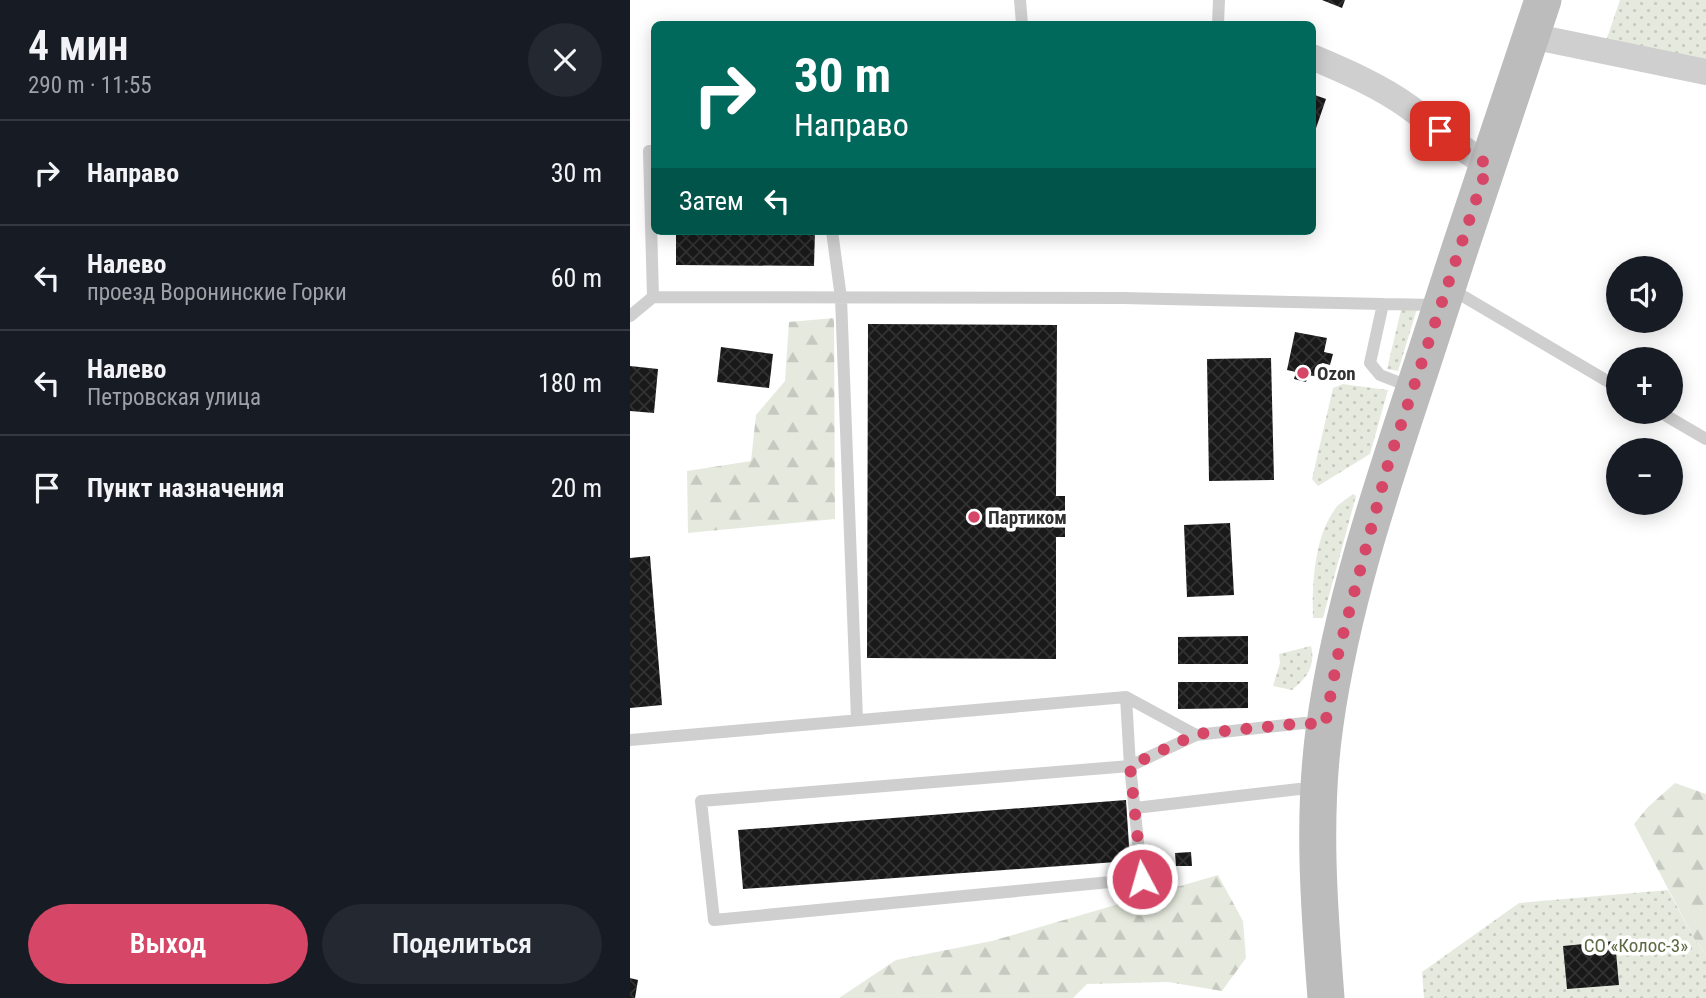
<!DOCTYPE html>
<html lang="ru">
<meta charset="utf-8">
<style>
body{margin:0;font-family:"Roboto Condensed",sans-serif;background:#242831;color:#f1f3f6;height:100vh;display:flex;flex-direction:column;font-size:26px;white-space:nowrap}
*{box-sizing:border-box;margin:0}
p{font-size:23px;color:#9ea1a6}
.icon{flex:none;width:38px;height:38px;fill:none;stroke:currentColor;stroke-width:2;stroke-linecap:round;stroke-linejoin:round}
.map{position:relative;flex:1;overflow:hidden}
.details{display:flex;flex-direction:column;background:#171b24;width:630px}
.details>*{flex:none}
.hud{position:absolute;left:21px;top:21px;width:665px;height:214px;border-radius:10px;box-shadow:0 4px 18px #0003;background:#00695c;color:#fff;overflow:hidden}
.tools{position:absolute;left:976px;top:256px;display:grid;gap:14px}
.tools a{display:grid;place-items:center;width:77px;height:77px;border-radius:50%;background:#171b24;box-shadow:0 4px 18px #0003;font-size:35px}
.pin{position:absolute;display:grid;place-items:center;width:60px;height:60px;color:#fff;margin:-30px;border-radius:14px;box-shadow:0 4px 10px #0006}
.me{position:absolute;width:77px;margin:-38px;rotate:354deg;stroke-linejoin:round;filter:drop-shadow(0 0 5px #0008)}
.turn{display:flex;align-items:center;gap:24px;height:147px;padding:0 28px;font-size:32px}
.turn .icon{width:91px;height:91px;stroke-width:2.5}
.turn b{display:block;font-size:49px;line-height:60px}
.then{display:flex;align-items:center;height:66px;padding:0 28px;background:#0003;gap:14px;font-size:26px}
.round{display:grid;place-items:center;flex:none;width:74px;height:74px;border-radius:37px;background:#242831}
.headline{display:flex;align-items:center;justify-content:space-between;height:119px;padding:0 28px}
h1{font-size:42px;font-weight:600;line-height:52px}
.action{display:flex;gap:14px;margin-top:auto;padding:14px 28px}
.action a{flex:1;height:80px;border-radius:42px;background:#d64667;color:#fff;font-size:28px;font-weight:600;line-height:80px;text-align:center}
.action a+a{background:#242831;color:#f1f3f6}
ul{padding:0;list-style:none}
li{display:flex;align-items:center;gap:21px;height:105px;padding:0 28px;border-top:2px solid #363941}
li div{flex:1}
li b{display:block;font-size:26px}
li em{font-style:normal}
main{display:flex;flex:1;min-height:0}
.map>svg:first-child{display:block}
.grass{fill:url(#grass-dots)}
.forest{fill:url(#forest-firs)}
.building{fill:url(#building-cross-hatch)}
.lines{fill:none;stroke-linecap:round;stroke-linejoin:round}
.lane{stroke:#cfcfcf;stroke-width:12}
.street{stroke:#cfcfcf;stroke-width:26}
.secondary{stroke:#bcbcbc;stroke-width:37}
.route{stroke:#d64667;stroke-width:12;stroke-dasharray:0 21.6}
.poi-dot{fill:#d64667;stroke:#fff;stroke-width:2.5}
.labels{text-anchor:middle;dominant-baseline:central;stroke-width:7;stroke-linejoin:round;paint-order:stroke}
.poi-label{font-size:19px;font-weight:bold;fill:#323232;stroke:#fff;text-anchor:start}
.park-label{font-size:19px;fill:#5b6a42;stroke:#fff}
</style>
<main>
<section class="details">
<div class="headline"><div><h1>4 мин</h1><p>290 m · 11:55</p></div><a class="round"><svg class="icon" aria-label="close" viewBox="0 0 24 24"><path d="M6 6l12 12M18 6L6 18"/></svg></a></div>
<ul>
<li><svg class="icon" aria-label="right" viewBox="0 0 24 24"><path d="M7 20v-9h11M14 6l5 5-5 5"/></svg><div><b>Направо</b></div><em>30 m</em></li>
<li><svg class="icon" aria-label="left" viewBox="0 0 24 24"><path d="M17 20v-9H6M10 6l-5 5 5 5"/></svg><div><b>Налево</b><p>проезд Воронинские Горки</p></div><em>60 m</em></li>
<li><svg class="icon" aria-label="left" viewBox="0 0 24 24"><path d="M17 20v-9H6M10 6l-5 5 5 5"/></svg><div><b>Налево</b><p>Петровская улица</p></div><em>180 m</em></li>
<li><svg class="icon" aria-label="arrive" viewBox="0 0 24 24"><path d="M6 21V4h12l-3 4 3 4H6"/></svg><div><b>Пункт назначения</b></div><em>20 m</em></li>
</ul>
<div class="action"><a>Выход</a><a>Поделиться</a></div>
</section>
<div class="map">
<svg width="1076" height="998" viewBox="0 0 1076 998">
<defs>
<pattern id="grass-dots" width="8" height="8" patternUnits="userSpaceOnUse" patternTransform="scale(1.75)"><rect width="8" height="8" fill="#e6eade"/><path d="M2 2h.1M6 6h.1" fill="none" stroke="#c6c9bf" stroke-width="1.8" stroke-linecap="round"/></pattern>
<pattern id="forest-firs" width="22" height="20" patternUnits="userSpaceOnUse" patternTransform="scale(1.75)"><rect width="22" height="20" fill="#e6eade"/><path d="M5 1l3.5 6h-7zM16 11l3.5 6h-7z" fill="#c6c9bf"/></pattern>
<pattern id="building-cross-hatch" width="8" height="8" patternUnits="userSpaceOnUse" patternTransform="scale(1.75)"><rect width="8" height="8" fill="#191919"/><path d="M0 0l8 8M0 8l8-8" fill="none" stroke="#323232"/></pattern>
</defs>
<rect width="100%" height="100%" fill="#fff"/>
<path class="grass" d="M990,0H1076V61L976,41Z
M787,309L768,371L757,369L771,310Z
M713,384L758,390L740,454L688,486L682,479L703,388Z
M723,494L726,496L693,618H683C682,584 684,538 705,509C709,503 717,499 723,494Z
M681,646C686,666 677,678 662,690L643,686L650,663L649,654Z
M1038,890L1065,940L1076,954V998H794L792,972L889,903Z"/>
<path class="forest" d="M204,318L205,519L58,533L57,471L121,461L126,415L155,381L159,322Z
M1045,783L1076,794V954L1065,940L1004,824L1018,807Z
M588,875L613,921L616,958L592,991L538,982L457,984L443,998H209L266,960L362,941Z"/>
<path class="building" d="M692,0H715L712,8Z
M682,94L696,99L683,137H682Z
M46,231H185L184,266L46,265Z
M238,324L427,325L426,496H435V537H426V659L237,658Z
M665,332L697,338L694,352L703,354L700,365L692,363L689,377L678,375L676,382L664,379L666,372L657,370Z
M91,347L143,354L139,388L87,382Z
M641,358L644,480L579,481L577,359Z
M0,366L28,369L24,413L0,411Z
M600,523L604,595L557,597L554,525Z
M20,556L32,705L0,708V558Z
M618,636V664H548V637Z
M548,682H618V708L548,709Z
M496,800L500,861L113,889L108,830Z
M561,852L562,866H546L545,853Z
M985,941L989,985L937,989L933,946Z
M0,978L8,980L5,998H0Z"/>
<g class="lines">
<path class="lane" d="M390,0L392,24
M588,24L589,0
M24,151H19L23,297L493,298L753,304
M202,231L211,298L227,719
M821,289L989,388
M0,316L23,297
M781,387L750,375L740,363L753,304L807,305
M1028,411L1076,439
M496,697L500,766L512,879L84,920L71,801L500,766L566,735L674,723L691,724
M0,740L496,697L566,735
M505,808L669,789L685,791"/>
<path class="street" d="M901,36L1076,72
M682,57C715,71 750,86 779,107C805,126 829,149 858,164"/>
<path class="secondary" d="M696,998C689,907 682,814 695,724C712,603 752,486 790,371C830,247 871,124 913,0"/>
</g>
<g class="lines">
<path class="route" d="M512,879L500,766L566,734L674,723L695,725L709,650L759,461L858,164L844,157L810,131"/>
</g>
<g class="poi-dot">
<circle cx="673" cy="373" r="7"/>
<circle cx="344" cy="517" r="7"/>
</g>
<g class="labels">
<g class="poi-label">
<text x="687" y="373">Ozon</text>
<text x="358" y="517">Партиком</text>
</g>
<g class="park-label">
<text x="1006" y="945">СО «Колос-3»</text>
</g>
</g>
</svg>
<div class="tools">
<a><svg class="icon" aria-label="sound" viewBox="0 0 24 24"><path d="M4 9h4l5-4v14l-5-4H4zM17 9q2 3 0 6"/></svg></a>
<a>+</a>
<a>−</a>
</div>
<div class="pin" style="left:810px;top:131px;background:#d93025"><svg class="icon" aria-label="arrive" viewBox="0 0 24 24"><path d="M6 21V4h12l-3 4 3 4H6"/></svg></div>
<svg class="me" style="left:512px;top:879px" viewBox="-20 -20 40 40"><circle r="17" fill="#d64667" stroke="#fff" stroke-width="3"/><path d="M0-11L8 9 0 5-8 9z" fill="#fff"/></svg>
<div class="hud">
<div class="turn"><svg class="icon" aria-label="right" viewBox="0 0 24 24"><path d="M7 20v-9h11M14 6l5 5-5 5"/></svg><div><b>30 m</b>Направо</div></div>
<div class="then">Затем<svg class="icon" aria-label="left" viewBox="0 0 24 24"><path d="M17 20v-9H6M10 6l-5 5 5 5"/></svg></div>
</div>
</div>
</main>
